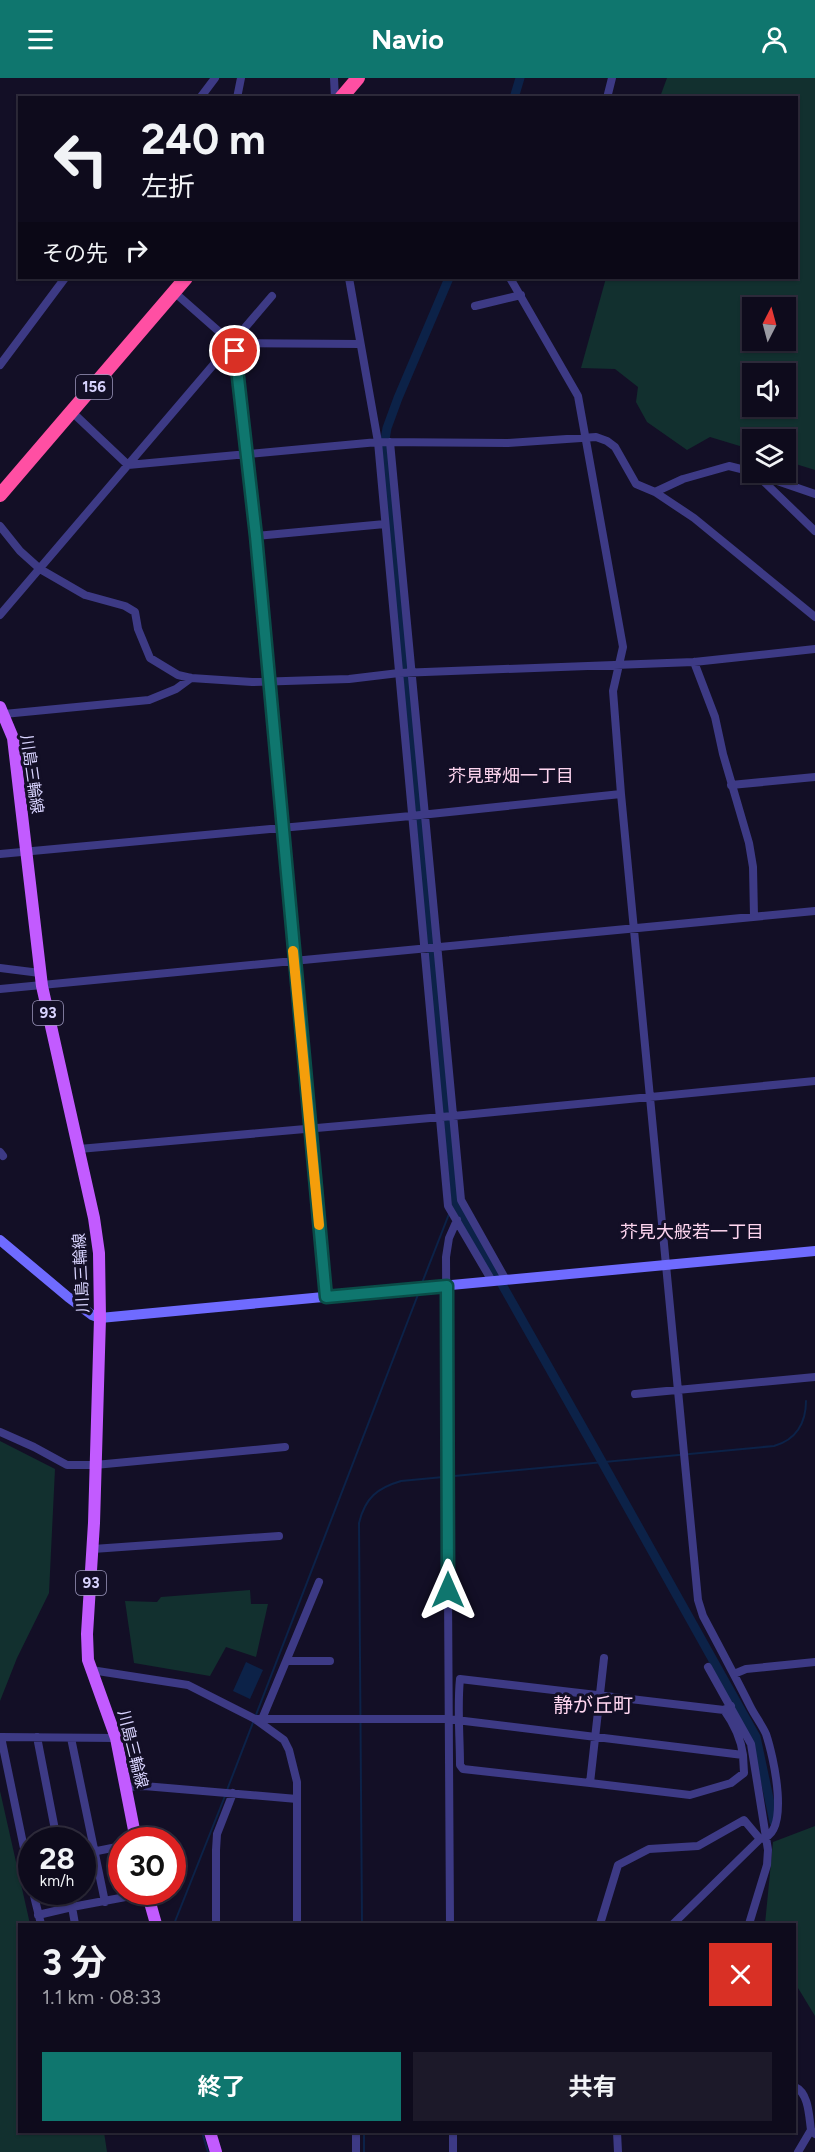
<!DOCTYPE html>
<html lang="ja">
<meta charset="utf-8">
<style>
body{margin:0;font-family:Figtree,"Noto Sans JP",sans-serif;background:#1c1929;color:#f1f3f6;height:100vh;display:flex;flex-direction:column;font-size:22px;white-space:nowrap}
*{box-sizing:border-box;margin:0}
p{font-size:20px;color:#9b9ba3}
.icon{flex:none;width:33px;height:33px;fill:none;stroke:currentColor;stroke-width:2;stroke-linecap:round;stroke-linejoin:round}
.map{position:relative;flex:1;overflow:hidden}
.panel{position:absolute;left:18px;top:1845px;width:778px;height:210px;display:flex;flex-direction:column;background:#0e0b1c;border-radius:0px;box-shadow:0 2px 4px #0004,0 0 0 2px #2e2b3b}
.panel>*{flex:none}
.hud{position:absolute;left:18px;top:18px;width:780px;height:183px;border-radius:0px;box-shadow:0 2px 4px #0004,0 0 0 2px #2e2b3b;background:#0e0b1c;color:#f1f3f6;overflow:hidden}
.needle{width:39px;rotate:6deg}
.fabs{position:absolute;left:742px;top:219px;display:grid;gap:12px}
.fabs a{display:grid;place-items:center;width:54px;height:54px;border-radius:0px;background:#0e0b1c;box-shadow:0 2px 4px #0004,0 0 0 2px #2e2b3b;font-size:30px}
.speed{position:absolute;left:18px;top:1749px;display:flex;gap:12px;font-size:30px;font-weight:700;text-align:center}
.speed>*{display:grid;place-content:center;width:78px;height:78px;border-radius:50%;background:#0e0b1c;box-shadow:0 2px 4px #0004,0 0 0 2px #2e2b3b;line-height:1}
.speed small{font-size:15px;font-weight:400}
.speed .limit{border:9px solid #d22;background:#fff;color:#111}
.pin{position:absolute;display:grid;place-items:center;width:51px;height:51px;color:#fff;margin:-26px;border:3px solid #fff;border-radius:50%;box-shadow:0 2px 6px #0007}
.me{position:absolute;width:66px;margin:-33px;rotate:0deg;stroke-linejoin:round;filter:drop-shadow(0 0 4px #0008)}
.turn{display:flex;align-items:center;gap:21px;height:126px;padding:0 24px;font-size:27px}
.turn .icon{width:78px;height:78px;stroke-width:2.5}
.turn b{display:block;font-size:42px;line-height:51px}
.then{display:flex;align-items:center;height:57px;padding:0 24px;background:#0003;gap:12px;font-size:22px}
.round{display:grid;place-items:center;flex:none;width:63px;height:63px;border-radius:0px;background:#1c1929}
.headline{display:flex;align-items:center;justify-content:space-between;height:102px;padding:0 24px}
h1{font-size:36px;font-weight:700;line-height:45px}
.primary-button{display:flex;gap:12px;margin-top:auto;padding:12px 24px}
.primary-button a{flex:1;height:69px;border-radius:0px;background:#0f766e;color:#fff;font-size:24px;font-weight:700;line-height:69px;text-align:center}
.primary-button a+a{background:#1c1929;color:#f1f3f6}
header{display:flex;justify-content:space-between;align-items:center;height:78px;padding:0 24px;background:#0f766e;color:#fff;font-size:27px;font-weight:700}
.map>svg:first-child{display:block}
.green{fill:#12302f;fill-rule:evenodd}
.water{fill:#0c2248}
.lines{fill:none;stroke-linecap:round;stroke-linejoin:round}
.stream{stroke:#0c2248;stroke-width:2}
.canal{stroke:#0c2248;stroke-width:9}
.street{stroke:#3d3a85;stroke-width:8}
.secondary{stroke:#6f6bff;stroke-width:10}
.primary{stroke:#c25bff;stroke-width:12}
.highway{stroke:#ff4fa3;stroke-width:14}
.route-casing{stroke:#0a4d48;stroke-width:15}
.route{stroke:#0f766e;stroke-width:10}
.slow{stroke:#f59e0b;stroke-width:10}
.labels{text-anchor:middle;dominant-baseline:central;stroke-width:6;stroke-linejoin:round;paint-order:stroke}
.shield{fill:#130f26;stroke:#9e99be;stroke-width:1.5}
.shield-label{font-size:15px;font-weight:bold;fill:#d9d4ff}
.street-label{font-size:16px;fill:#d9d4ff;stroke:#130f26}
.neighbourhood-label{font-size:18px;fill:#ffd6f0;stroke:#130f26}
.quarter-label{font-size:20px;fill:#ffd6f0;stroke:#130f26}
</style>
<header><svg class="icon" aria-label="menu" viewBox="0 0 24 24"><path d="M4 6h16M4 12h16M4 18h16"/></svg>Navio<svg class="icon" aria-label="person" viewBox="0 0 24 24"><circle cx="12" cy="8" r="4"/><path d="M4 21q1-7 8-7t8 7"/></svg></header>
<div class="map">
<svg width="815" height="2074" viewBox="0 0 815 2074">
<rect width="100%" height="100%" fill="#130f26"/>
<path class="green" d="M667,0H815V392L786,383V362H753V372L710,359L687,372L647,344L636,324L638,309L615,291L581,290L606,200H796V20L660,19ZM753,230H786V262H753ZM753,296H786V328H753Z
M0,1363L55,1391L49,1515L17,1580L0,1623Z
M250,1512L251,1526H268L256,1579L226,1569L210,1598L134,1585L125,1523L157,1524L161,1519Z
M0,1713L30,1846H20V2054H104L107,2074H0Z
M815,1748V1938L795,1905V1846H765L773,1764Z"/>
<path class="water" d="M246,1584L263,1592L250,1621L233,1613Z"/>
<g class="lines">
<path class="stream" d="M422,1205L449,1136
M227,1712L419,1214
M174,1846L225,1718
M362,1846L359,1445C365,1420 377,1410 401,1403L774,1368C796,1362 806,1345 806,1323
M202,2054L208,2074
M364,2054V2074"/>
<path class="canal" d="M514,20L520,0
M449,200L398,320L387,350L383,373L456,1125L596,1373L756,1659L774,1744"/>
<path class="street" d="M334,0L335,20
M200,20L215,0
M237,20L241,0
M607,20L612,0
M349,200L378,364L448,1128L492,1203
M510,200L578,318L623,569L613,613L621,716L698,1522L703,1538C719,1568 735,1598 750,1628C755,1638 762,1647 766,1656C773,1677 792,1757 760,1761L673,1846
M174,214L232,265L360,266
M475,228L521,217
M232,265L235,274L241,314L256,458L326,1219
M0,287L65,200
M72,334L128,387L378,364L508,365L596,359L607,363L615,369L636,406L655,414L694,440L815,539
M390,364L461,1122L506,1202
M754,394L815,453
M757,396L815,416
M655,414L683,401L729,388L753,394
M0,448L20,473L40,491L85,517L125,528L135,534L138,551L150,580L178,597L191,600L252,604L349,601L399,595L694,584L815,571
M256,458L385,446
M0,537L272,218
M694,584L715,639L723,676L749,765L753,789L754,839
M4,636L149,622L176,611L191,600
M731,707L815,699
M0,776L411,738L621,716
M0,890L40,895
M0,911L815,833
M79,1071L453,1038L815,1003
M0,1074L3,1078
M635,1316L815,1299
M0,1354L34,1369L67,1387H95L285,1369
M93,1471L279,1458
M604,1580L590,1705L690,1717L731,1705L744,1695L743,1677
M287,1583H330
M708,1589L751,1666L768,1772L767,1787L749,1846
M91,1592L188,1607L255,1641L284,1662L289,1672L297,1704V1846
M734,1596L746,1591L815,1584
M255,1641H448L743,1677C741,1660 734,1646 724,1632
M262,1641L319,1504
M37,1659L57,1762
M71,1660L105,1824
M590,1705L463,1691L460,1687C460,1658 457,1630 460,1601L724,1632L731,1628
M126,1709L144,1708L297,1721
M82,1776L122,1768
M32,1809L1,1659L116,1660
M33,1814L41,1846
M38,1837L72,1829L68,1814
M75,1846L72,1829L147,1815
M216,1846V1772L217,1756L233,1715
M450,1846L446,1179L449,1160L457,1142
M600,1846L618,1787L649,1771L698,1768L744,1742L760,1761
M795,2009C809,2015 809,2039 811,2052L815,2056
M356,2054V2074
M453,2054V2074
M617,2054L618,2074
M798,2074L811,2052"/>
<path class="secondary" d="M0,1162L68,1219L92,1237L100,1240L815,1173"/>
<path class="primary" d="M0,629L13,660L42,908L94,1140L99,1175L100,1240L94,1445L87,1556L88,1582L116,1660L136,1762
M147,1814L156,1846
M210,2054L216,2074"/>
<path class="highway" d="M341,20L358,0
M0,417L186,200"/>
</g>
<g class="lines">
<defs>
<path id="route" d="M235,273L256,458L326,1219L447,1208L448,1512"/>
</defs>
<use href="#route" class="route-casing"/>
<use href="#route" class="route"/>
<path class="slow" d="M293,873L319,1147"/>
</g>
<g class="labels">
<g class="shield">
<rect x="76" y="297" width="36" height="24" rx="4.5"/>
<rect x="33" y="923" width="30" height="24" rx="4.5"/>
<rect x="76" y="1493" width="30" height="24" rx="4.5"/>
</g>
<g class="shield-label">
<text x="94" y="309">156</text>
<text x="48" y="935">93</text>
<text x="91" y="1505">93</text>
</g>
<g class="street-label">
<text transform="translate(32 696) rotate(82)">川島三輪線</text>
<text transform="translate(81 1195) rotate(-93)">川島三輪線</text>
<text transform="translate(133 1671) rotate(76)">川島三輪線</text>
</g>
<g class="neighbourhood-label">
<text x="511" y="698">芥見野畑一丁目</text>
<text x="692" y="1154">芥見大般若一丁目</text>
</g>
<g class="quarter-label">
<text x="593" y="1627">静が丘町</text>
</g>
</g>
</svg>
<div class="fabs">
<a><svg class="needle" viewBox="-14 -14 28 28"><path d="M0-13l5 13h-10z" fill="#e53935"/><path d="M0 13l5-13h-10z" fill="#9b9ba3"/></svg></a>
<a><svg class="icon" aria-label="sound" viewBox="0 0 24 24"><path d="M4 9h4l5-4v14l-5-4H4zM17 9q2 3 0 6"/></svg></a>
<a><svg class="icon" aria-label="layers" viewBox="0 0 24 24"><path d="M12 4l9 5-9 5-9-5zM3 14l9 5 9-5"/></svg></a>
</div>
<div class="speed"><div>28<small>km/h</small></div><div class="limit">30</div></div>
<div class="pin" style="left:235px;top:273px;background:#d93025"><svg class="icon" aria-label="arrive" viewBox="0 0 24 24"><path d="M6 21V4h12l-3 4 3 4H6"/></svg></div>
<svg class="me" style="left:448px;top:1512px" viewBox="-20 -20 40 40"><path d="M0-17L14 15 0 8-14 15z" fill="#0f766e" stroke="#fff" stroke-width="4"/></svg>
<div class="hud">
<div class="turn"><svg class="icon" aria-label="left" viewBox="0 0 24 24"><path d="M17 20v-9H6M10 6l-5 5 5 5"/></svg><div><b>240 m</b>左折</div></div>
<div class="then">その先<svg class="icon" aria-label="right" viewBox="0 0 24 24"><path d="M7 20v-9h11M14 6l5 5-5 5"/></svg></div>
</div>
<section class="panel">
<div class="headline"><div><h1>3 分</h1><p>1.1 km · 08:33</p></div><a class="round" style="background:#d93025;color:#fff"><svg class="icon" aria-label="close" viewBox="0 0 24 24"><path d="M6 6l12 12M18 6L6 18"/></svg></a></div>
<div class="primary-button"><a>終了</a><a>共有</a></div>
</section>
</div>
